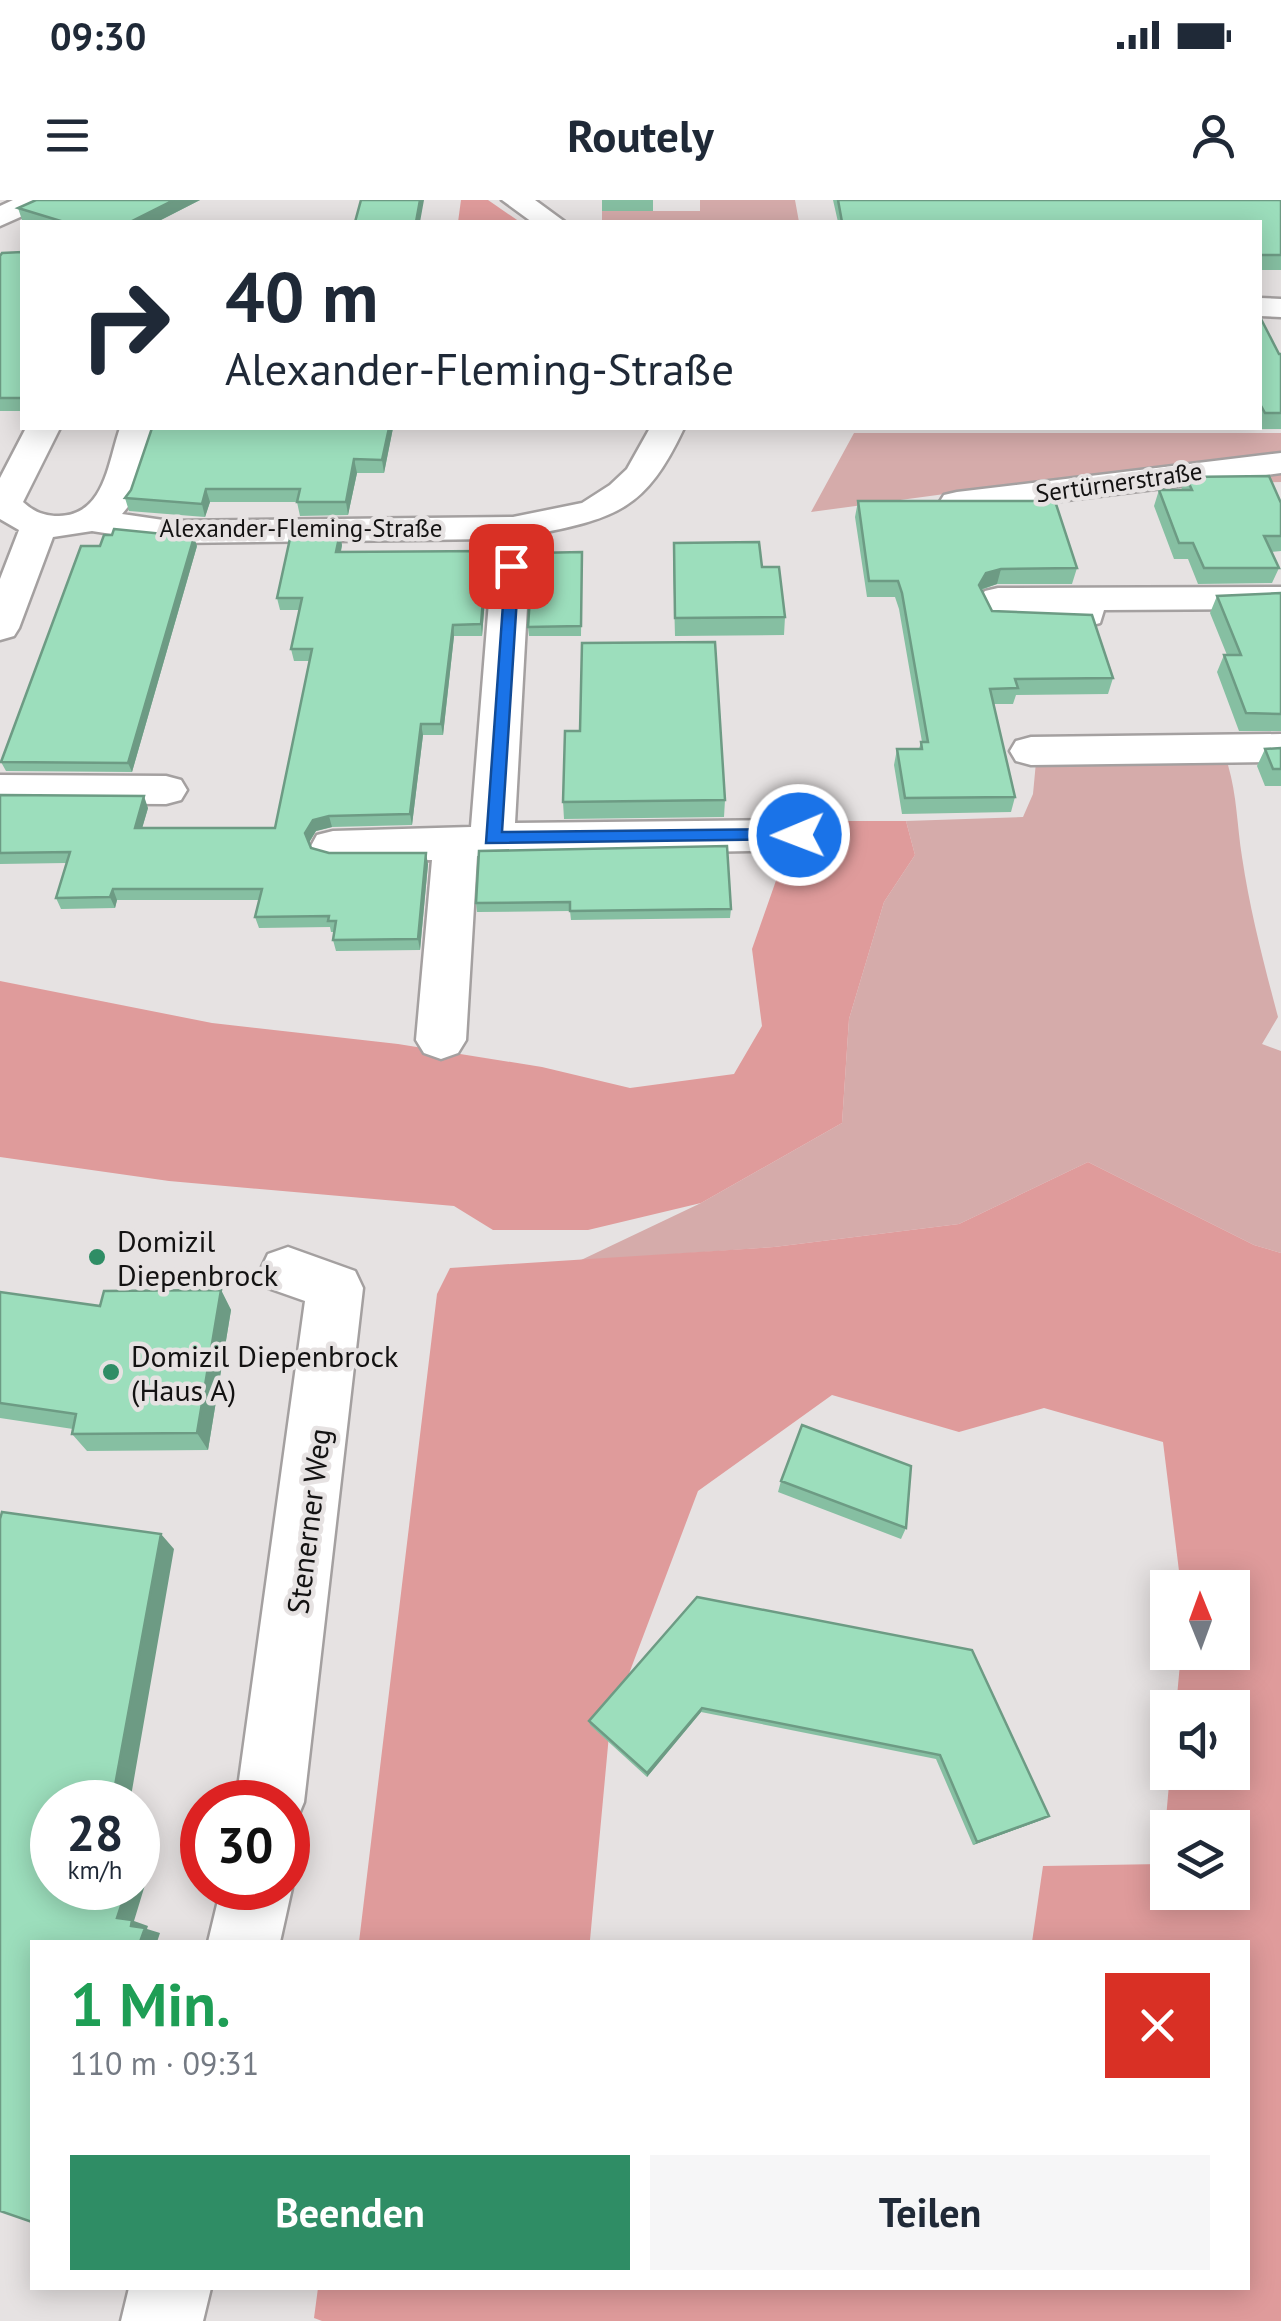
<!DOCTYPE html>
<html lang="de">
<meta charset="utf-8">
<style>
body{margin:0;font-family:"PT Sans",sans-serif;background:#f6f6f7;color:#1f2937;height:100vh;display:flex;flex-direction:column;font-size:38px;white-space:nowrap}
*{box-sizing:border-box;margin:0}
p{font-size:32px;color:#747a83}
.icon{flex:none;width:55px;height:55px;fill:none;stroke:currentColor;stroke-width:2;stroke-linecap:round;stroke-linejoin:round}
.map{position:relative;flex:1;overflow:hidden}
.sheet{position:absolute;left:30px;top:1740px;width:1220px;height:350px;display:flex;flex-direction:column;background:#fff;border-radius:0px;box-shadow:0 5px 25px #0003}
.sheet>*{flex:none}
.banner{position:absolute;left:20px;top:20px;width:1242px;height:210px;border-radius:0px;box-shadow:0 5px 25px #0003;background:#fff;color:#1f2937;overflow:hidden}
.needle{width:65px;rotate:359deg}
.buttons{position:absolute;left:1150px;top:1370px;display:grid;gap:20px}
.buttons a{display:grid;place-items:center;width:100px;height:100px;border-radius:0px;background:#fff;box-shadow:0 5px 25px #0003;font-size:50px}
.speed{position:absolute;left:30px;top:1580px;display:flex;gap:20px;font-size:50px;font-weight:700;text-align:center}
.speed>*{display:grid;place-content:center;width:130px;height:130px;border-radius:50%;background:#fff;box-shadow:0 5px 25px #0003;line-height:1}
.speed small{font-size:25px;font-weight:400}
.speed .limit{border:15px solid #d22;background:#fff;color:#111}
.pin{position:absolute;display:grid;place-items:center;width:85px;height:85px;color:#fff;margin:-42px;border-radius:20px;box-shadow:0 5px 15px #0006}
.me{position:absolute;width:110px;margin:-55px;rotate:269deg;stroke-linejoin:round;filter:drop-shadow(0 0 8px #0008)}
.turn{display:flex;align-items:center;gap:35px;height:210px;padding:0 40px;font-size:45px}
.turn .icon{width:130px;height:130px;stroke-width:2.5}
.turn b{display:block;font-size:70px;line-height:85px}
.round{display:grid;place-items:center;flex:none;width:105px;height:105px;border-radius:0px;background:#f6f6f7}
.summary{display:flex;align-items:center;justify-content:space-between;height:170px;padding:0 40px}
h1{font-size:60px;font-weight:800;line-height:75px;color:#1e9e55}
.button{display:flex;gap:20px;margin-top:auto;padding:20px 40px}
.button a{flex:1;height:115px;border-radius:0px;background:#2f8d65;color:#fff;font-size:40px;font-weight:800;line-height:115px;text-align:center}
.button a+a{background:#f6f6f7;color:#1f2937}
.status{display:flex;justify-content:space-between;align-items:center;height:70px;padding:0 50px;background:#fff;direction:ltr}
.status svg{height:28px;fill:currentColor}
header{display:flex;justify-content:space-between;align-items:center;height:130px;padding:0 40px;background:#fff;font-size:45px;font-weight:800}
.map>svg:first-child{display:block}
.green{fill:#d5abaa}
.forest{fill:#df9b9b;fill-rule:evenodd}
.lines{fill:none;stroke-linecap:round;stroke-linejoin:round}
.minor-casing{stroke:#a4a0a0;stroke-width:5}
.secondary-casing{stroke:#a4a0a0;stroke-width:5}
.minor{fill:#fff;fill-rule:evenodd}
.secondary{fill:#fff;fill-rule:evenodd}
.wall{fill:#86bfa2}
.shaded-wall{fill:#6d9b84}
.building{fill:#9cdebc;stroke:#6d9b84;stroke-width:2.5}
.route{fill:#1a73e8;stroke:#114b97;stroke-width:2.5}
.poi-dot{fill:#2f8d65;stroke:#e6e2e2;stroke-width:4}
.labels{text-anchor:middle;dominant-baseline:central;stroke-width:9;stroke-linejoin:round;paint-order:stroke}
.far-street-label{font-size:25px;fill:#131212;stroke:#e6e2e2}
.poi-label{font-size:30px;fill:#131212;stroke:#e6e2e2;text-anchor:start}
.street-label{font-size:30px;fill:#131212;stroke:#e6e2e2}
</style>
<div class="status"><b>09:30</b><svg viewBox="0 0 49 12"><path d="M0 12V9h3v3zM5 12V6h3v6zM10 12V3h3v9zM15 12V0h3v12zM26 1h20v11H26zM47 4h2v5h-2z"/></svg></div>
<header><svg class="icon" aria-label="menu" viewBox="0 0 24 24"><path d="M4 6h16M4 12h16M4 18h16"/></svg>Routely<svg class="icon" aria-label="person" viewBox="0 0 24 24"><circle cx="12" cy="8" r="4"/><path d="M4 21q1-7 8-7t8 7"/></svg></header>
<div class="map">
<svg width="1281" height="2121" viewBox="0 0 1281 2121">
<rect width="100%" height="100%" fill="#e6e2e2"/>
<path class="green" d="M700,0H795L799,22H602V11H700Z
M854,233H1281V282L982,289L811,312Z
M1036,562L1228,565C1237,596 1237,625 1242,657C1250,711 1264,764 1278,817L1262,844L1281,851V1053L1254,1045L1088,962L959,1024L774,1047L579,1061L701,1003L842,923L849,819L884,702L915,655L906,621L1023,617L1033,594Z"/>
<path class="forest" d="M461,0H488L520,22H458Z
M818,621H906L915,655L884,702L849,819L842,923L701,1003L588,1030H493L454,1006L169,981L0,957V781L212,823L398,844L542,867L630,888L734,874L762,826L752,749L786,652Z
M1088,962L1254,1045L1281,1053V2121H322L314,2118L318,2088H1248V1742H1032L1043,1666L1162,1664L1170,1573L1232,1572V1508L1176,1507L1181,1453L1232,1452V1388L1181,1387L1163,1242L1044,1208L959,1232L832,1195L698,1291L610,1524L590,1740L593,1742H359L437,1094L450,1068L774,1047L959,1024ZM1168,1628H1232V1692H1168Z"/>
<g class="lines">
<defs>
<path id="minor" d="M502,0H535L565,22H532Z
M1260,98L1281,99V117L1260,116Z
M26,228H60L23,302C34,312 44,316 59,316C105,315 108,262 120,228H154L132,302L122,314L170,321L513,317L582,303L610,285L627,269L650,228H684C645,311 616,318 531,335L515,623L799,620L815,624L821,635L815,646L799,650L477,656L466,840L458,853L441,859L424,853L416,840L432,660L333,661L317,657L311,646L317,635L333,631L471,627L494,339L170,343L92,331L53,337L19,428L14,436L0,440V379L19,330L0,319V278Z
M1281,253V273L957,314L944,311L939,303L944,295L957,292Z
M1281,387V409L1104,410L1100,423L1086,427L988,423L979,399L985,391L998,388Z
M1281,534V562L1031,565L1016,561L1010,551L1016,541L1031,537Z
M0,575L166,576L181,580L187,590L181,600L166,604L0,603Z
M288,1047L355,1071L363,1088L304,1602L294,1626L288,1629V1602H236L305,1101L268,1088L260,1071L268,1054Z
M288,1678L292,1688L280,1742H208L221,1688H288Z
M129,2088H211L203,2121H121Z"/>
<path id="secondary" d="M13,0H49L45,6L0,26V6Z"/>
</defs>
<use href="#minor" class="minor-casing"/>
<use href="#secondary" class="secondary-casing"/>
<use href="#minor" class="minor"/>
<use href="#secondary" class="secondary"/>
</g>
<path class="wall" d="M36,0H200L157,22H29L22,20L18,8Z
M602,0H653V11H602Z
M833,0H1281V70H1260V22H838Z
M22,52V211H0V56Z
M1260,117L1279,154H1281V229H1259L1258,228H1260Z
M393,228L384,273H357L348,315L300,316L297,302H210L205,317L129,311L125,298L131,290Z
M1186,277L1281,303V351L1271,352L1279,368L1272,383L1198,384L1188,359H1174L1154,306L1159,290H1181Z
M858,301L1077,368L1072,384H997L981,390L992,411L1113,478L1108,494L1016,495L1013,504H994L1015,597L1011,612L902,614L894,565L897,549H919L921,542H922L899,409L895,397H867L855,317Z
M342,345L341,352L488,362L482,436H454L443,535H423L412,625L332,627L316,631L309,643L311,648L329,653L428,664L420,750L336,751L333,740L334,732H331L330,727L259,728L255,717L259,700H117L115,708L61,709L56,698L66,663L0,664V595L148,608L142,628H275L310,461H294L291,449L299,410H280L277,398Z
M197,346L132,572L6,571L1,562Z
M582,352L581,436H529L528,427Z
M673,361L762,367L785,417L784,435L675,436Z
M1281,393V531H1239L1217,472L1224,455H1227L1210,413L1217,396Z
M1281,548V586H1265L1257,566L1265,549Z
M725,600L724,617L564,619L563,602Z
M479,651L731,709L730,718L571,720L570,711L477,712L476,703Z
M221,1090L231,1110L208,1250L87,1251L72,1234L73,1229L0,1218V1092L100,1106Z
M781,1281L906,1328L901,1339L778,1292Z
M697,1397L1044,1619L973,1645L936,1559L701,1512L647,1577L590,1525L589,1521Z"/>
<path class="shaded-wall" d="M174,0H200L157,22H130Z
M420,0H424L420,22H416Z
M389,228H393L384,273L382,260Z
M354,259L357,273L348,315L346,302Z
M206,289L210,302L205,317L202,304Z
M340,333L342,345L338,364L336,352Z
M194,337L197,346L132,572L128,563Z
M487,351L488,362L482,436L481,424Z
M1001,369L997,384L982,389L976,400L979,385L986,373Z
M453,425L454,436L443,535L441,524Z
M421,524L423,535L412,625L410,614Z
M144,596L148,608L139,639L135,628Z
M329,616L332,627L316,631L308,644L305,633L313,620Z
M426,653L428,664L420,750L418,739Z
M113,689L117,700L115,708L110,697Z
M221,1090L231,1110L208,1250L197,1233Z
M161,1334L174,1349L130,1602H112Z
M702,1508L701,1512L647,1577V1573Z
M1049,1616L1044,1619L973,1645L977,1642Z
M140,1644L155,1652L134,1721L148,1726L147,1729L160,1733L157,1742H140L131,1726L117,1718L127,1688H138V1653Z"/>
<path class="building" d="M36,0H174L130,22H64L18,8Z
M361,0H420L416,22H355Z
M838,0H1281V55H1260V22H842Z
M22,52V198H0V56L2,53Z
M1260,117L1279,154H1281V213H1265L1260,204Z
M152,228H389L382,260L354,259L346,302H297L300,289H206L202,304L125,298L131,290Z
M1269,276L1281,303V336H1264L1279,368H1204L1193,343H1179L1159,290H1192L1186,277Z
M858,301H1055L1077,368L1001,369L986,373L979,385L992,411L1092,415L1113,478L1015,479L1018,488L990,489L1015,597L905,598L897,549H922L921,542H928L902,393L898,381H869Z
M114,329L194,337L128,563L1,562L81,346H100L104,335H112Z
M340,333L336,352L487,351L481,424L453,425L441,524H421L410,614L329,616L313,620L305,633L311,648L329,653H426L418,739L333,740L336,721H328L329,716L255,717L262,689H113L110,697L56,698L70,652L0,653V595L144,596L135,628H275L312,449H291L302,398H277L291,334Z
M759,342L762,367H779L785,417L675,418L674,343Z
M582,352L581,426L528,427L533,353Z
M1281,393V514L1246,513L1224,455H1241L1217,396Z
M715,442L725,600L563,602L565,531H580L582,443Z
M1281,548V569H1273L1265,549Z
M727,646L731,709L570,711V702L476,703L479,651Z
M221,1090L197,1233L72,1234L76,1214L0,1203V1092L100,1106L104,1091Z
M802,1225L911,1266L906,1328L781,1281Z
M2,1312L161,1334L112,1602H52V1688H127L117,1718L132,1720L131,1726L145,1728L140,1742H32V2022L0,2011V1319Z
M697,1397L972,1450L1049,1616L977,1642L940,1555L702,1508L647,1573L589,1521Z"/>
<path class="route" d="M506,362L519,366L502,632L799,629L805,631V639L486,643Z"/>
<g class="poi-dot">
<circle cx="97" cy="1057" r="10"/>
<circle cx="111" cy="1172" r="10"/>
</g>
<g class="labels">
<g class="far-street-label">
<text transform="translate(1119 282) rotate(-8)">Sertürnerstraße</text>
<text x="301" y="328">Alexander-Fleming-Straße</text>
</g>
<g class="poi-label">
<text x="117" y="1040">Domizil<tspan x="117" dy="34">Diepenbrock</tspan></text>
<text x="131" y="1155">Domizil Diepenbrock<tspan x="131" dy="34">(Haus A)</tspan></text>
</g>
<g class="street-label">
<text transform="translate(308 1321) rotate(-83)">Stenerner Weg</text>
</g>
</g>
</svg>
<div class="buttons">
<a><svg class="needle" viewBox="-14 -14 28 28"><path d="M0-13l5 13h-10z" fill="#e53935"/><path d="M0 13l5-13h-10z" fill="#747a83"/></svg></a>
<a><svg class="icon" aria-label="sound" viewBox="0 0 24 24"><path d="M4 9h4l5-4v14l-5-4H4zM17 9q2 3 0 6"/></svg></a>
<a><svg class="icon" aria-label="layers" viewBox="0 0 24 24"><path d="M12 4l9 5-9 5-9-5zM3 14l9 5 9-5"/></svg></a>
</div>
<div class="speed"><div>28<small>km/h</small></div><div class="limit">30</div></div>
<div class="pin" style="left:511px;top:366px;background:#d93025"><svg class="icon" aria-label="arrive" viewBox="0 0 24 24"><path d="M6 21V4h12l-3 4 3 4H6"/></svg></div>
<svg class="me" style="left:799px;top:635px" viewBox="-20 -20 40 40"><circle r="17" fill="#1a73e8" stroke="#fff" stroke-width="3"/><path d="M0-11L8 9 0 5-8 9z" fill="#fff"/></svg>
<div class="banner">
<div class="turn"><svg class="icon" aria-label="right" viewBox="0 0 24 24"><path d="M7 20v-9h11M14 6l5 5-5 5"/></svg><div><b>40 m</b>Alexander-Fleming-Straße</div></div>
</div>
<section class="sheet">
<div class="summary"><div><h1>1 Min.</h1><p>110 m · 09:31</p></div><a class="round" style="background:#d93025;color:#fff"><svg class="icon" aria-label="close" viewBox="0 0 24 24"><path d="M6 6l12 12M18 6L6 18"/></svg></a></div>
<div class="button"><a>Beenden</a><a>Teilen</a></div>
</section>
</div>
